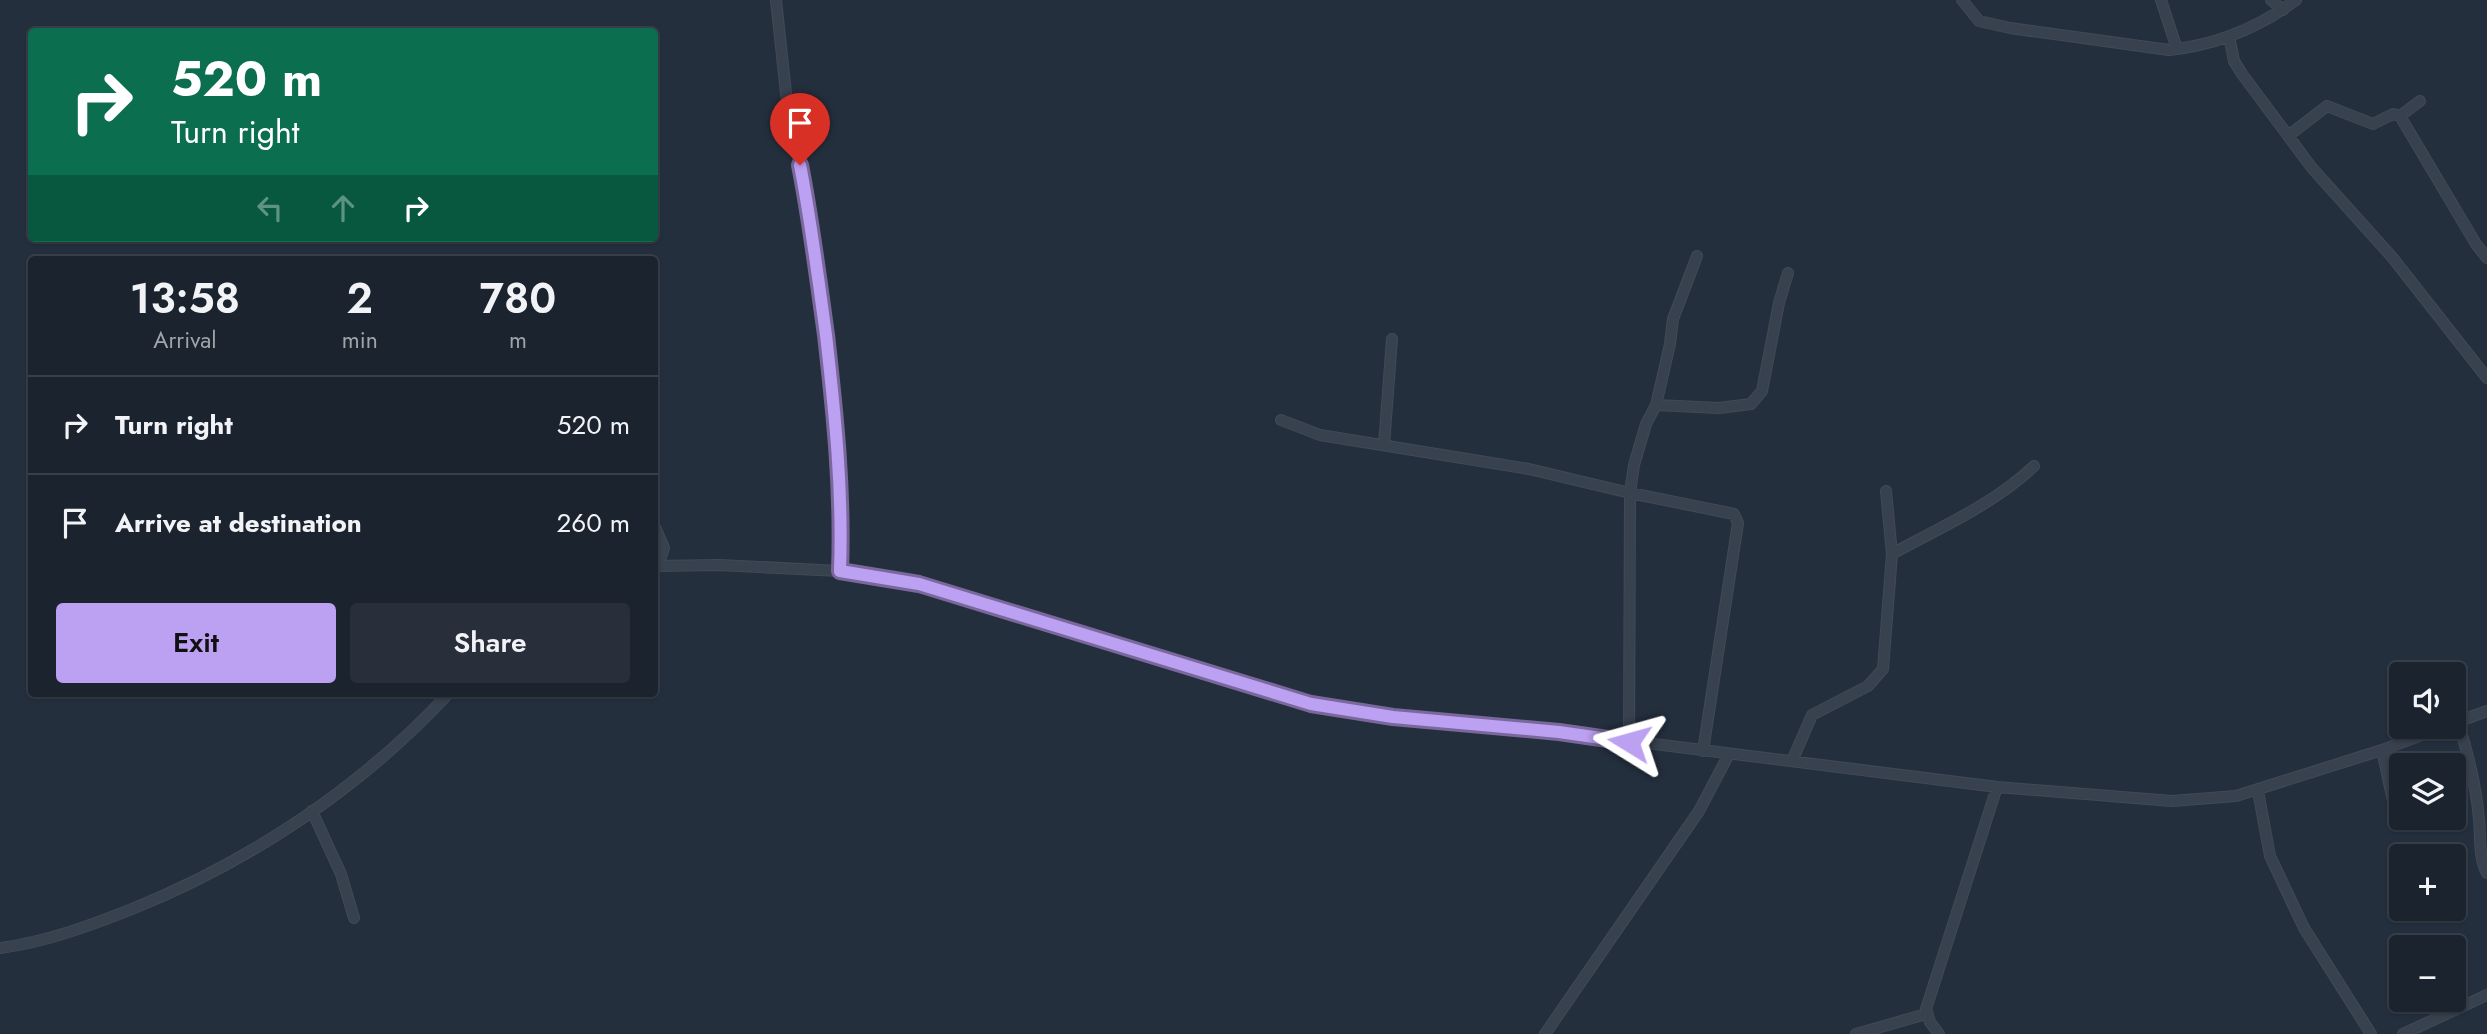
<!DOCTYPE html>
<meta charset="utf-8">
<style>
body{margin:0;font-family:Jost,sans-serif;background:#282f3a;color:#f1f3f6;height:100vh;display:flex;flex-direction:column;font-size:26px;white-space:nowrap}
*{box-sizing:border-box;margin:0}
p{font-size:23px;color:#a0a4aa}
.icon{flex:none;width:38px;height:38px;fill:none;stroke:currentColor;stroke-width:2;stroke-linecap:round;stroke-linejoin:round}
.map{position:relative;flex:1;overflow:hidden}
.sheet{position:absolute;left:28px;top:256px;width:630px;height:441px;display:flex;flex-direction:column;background:#1b232e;border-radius:7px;box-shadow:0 2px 5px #0004,0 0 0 2px #39404a}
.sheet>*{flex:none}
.hud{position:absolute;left:28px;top:28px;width:630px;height:214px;border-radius:7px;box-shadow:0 2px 5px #0004,0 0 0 2px #39404a;background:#0b6e4f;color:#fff;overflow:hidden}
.tools{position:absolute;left:2389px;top:662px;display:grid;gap:14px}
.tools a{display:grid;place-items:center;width:77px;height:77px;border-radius:7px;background:#1b232e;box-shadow:0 2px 5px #0004,0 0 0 2px #39404a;font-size:35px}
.pin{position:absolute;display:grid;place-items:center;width:60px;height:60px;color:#fff;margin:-72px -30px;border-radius:50% 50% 50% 0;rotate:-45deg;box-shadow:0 0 7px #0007}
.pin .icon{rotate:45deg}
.me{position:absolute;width:77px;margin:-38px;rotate:278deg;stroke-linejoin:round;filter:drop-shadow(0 0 5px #0008)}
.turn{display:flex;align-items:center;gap:24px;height:147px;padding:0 28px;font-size:32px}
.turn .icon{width:91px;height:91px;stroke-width:2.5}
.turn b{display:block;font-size:49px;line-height:60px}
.lanes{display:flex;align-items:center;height:66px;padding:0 28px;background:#0003;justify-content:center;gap:35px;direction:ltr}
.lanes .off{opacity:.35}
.eta{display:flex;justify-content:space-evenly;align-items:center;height:119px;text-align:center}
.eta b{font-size:42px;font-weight:600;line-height:49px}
.cta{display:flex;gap:14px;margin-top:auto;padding:14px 28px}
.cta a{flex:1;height:80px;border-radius:7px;background:#bca0f2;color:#111;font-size:28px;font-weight:600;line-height:80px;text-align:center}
.cta a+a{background:#282f3a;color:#f1f3f6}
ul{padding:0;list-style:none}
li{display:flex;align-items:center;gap:21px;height:98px;padding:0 28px;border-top:2px solid #39404a}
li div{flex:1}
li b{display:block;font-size:26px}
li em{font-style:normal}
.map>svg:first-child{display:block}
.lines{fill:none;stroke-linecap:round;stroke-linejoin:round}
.minor-casing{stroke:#414a57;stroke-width:12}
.minor{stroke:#38414e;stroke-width:10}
.route-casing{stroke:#7a689d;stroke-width:18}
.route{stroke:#bca0f2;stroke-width:12}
</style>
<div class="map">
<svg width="2487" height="1034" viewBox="0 0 2487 1034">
<rect width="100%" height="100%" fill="#242f3e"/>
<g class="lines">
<defs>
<path id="minor" d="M776,0L788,112L811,218L837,422L842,518L840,571
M1962,0L1979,21L2010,28L2169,50C2216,45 2258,28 2296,0
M2161,0L2177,49
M2271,0L2283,10
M2229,36L2234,61L2242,74L2312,168L2392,257L2487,378
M2420,101L2400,116L2476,244L2487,258
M2288,136L2327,106L2373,124L2393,114L2400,116
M1656,405L1719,408L1751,404L1762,391L1779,303L1788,273
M1281,420L1320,435L1529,469L1630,493L1734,514L1738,523L1703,751
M1384,445L1392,339
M654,525L664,548L658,566
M1892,554C1941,527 1994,504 2034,466
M654,566L719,565L840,571L919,584L1311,704L1393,717L1559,732L1997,787L2172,801L2236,796L2382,750L2446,726
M2458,722C2468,753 2476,786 2479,819C2481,836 2478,857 2487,873
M2454,723L2487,711
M1629,742L1630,493L1634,465L1646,424L1656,405L1670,344L1673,319L1697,256
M2382,750L2393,801L2401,812
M1792,761L1812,715L1868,686L1883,669L1892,554L1886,491
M2258,791L2270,856L2304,928L2371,1034
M312,811L341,874L354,918
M2405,817L2411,826
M0,948C46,942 89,926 132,909C251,861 362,787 449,693
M1545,1034L1699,811L1729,754
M1856,1034L1926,1014
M1939,1034L1930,1022L1926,1009L1997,787
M2403,1034L2487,995"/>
</defs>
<use href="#minor" class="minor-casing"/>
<use href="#minor" class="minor"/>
</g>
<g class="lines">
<defs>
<path id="route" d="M800,165C811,221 818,278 826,335C835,414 843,491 840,571L919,584L1311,704L1393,717L1559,732L1629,742"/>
</defs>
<use href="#route" class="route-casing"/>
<use href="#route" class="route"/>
</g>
</svg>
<div class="tools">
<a><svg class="icon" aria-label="sound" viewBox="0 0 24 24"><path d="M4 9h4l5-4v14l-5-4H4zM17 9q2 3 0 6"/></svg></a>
<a><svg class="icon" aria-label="layers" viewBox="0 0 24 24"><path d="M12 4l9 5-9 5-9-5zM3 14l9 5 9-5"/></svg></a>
<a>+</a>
<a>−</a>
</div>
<div class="pin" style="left:800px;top:165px;background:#d93025"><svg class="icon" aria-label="arrive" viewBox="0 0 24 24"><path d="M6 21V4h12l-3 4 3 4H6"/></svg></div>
<svg class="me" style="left:1629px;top:742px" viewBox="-20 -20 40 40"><path d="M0-17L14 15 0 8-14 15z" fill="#bca0f2" stroke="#fff" stroke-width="4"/></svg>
<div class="hud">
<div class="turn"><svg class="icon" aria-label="right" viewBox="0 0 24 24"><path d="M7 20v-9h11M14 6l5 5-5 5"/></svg><div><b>520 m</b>Turn right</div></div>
<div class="lanes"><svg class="icon off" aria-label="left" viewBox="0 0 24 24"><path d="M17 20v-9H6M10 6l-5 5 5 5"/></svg><svg class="icon off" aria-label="ahead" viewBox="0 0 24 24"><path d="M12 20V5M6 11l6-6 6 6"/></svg><svg class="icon" aria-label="right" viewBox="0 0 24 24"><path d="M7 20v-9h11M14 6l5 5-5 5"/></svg></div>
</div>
<section class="sheet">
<div class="eta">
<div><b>13:58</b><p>Arrival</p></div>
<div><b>2</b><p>min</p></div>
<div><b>780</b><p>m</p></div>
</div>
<ul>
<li><svg class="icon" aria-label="right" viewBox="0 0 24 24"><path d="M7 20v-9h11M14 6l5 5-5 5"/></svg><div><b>Turn right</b></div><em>520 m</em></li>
<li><svg class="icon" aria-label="arrive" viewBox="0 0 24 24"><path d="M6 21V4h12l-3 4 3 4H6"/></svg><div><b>Arrive at destination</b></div><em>260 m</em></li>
</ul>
<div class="cta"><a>Exit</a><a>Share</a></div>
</section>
</div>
